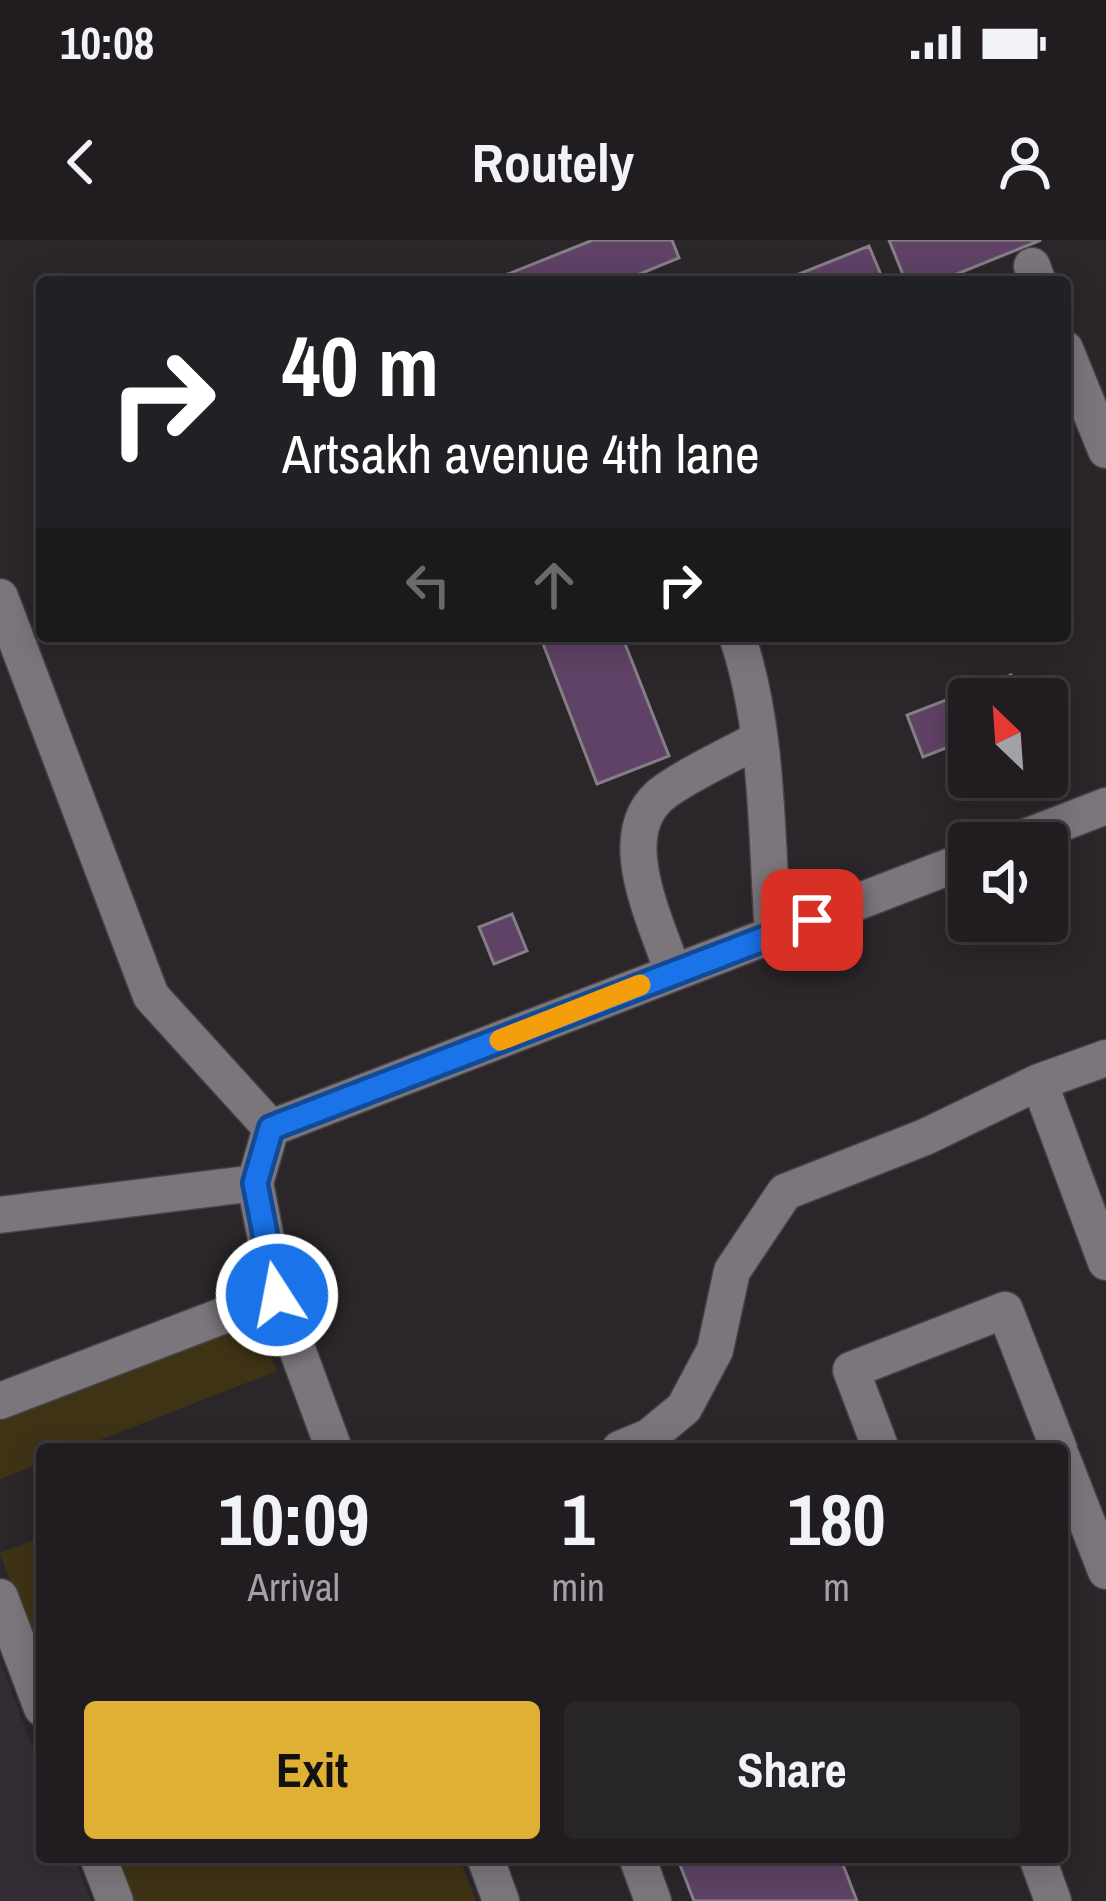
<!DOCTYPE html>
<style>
body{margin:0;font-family:"Archivo Narrow",sans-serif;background:#282529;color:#f1f3f6;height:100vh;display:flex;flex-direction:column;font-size:45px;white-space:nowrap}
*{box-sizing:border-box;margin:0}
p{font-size:39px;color:#a2a1a5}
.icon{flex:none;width:66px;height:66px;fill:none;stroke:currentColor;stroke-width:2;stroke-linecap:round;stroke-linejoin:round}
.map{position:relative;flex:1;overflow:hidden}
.side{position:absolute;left:36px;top:1203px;width:1032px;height:420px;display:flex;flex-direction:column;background:#201c20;border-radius:12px;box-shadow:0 6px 30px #0003,0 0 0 3px #3d3a3e}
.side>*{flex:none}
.banner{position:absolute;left:36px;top:36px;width:1035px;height:366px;border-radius:12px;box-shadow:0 6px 30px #0003,0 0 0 3px #3d3a3e;background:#202124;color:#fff;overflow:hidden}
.needle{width:78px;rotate:335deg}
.fabs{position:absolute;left:948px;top:438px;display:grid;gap:24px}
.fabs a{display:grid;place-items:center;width:120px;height:120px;border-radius:12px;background:#201c20;box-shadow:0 6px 30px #0003,0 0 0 3px #3d3a3e;font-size:60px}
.pin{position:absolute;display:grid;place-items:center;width:102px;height:102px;color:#fff;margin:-51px;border-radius:24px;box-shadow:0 6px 18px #0006}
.me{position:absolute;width:132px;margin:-66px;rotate:349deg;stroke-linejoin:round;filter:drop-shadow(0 0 9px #0008)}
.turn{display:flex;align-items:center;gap:42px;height:252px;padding:0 48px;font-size:54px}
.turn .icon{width:156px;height:156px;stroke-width:2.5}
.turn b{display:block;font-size:84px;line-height:102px}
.lanes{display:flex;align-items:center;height:114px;padding:0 48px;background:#0003;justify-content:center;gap:60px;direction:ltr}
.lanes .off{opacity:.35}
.eta{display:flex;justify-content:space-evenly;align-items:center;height:204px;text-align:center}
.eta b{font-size:72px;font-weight:700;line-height:84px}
.primary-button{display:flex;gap:24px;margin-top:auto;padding:24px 48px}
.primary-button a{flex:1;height:138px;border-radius:12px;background:#dfb034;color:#111;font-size:48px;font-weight:700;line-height:138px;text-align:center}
.primary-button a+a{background:#282529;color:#f1f3f6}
.status{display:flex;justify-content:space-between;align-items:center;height:84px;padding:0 60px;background:#201c20;direction:ltr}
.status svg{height:33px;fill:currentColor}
header{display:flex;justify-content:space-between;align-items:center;height:156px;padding:0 48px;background:#201c20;font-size:54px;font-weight:700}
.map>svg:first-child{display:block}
.built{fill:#352d36}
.green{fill:#3f3316}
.building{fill:#5f4265;stroke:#847f85;stroke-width:3}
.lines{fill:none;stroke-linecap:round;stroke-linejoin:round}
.minor-casing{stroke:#454246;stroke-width:39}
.minor{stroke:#7b767b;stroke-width:36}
.route-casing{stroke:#114b97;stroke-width:30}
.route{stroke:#1a73e8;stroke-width:21}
.slow{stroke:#f59e0b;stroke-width:21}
</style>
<div class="status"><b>10:08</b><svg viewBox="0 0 49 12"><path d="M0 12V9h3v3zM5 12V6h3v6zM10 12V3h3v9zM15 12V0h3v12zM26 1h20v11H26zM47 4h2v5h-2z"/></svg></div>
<header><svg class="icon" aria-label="back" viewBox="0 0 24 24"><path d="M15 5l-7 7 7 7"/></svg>Routely<svg class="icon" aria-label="person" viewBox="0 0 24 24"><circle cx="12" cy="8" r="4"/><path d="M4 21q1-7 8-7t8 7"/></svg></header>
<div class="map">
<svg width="1106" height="1661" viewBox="0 0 1106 1661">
<rect width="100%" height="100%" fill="#2a262a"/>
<path class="built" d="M0,1422L42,1532V1617H74L91,1661H0Z"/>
<path class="green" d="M239,1090L265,1098L277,1131L77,1209H42V1223L0,1239V1181Z
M42,1297V1433L0,1313Z
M111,1617H459L476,1661H127Z"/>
<path class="building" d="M593,0H672L679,18L620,42H488Z
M889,0H1041L937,42H906Z
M869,6L884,42H779Z
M540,396H622L669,516L597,544Z
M1011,435L1020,459H969V499L923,517L907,475Z
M512,674L527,711L494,724L479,687Z
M677,1617H840L857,1661H694Z"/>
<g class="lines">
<defs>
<path id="minor" d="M1032,26L1038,42
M1065,109L1106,210
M0,357L151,756L271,888
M737,396C769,490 766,596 773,694
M1010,603L1106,566
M673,733C656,679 608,590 667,550C696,530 729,516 759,499
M1106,818L1039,842L1106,1022
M271,888L969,619
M271,888L255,943L277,1055L334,1209
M0,975L255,943
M0,1161L277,1055
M620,1209L649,1197L684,1168L715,1110L732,1031L785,952L925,897L1039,842
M881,1209L851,1130L1005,1070L1059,1209
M1062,1218L1106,1331
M0,1357L42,1468
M98,1617L115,1661
M485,1617L501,1661
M637,1617L653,1661
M1037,1617L1053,1661"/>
</defs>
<use href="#minor" class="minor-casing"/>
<use href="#minor" class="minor"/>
</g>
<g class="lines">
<defs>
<path id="route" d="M277,1055L255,943L271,888L812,680"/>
</defs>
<use href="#route" class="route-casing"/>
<use href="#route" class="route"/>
<path class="slow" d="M500,800L640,745"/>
</g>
</svg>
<div class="fabs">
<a><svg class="needle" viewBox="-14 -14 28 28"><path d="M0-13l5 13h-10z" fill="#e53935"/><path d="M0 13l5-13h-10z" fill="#a2a1a5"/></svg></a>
<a><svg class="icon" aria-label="sound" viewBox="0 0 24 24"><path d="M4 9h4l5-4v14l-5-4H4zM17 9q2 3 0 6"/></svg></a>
</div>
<div class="pin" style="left:812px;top:680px;background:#d93025"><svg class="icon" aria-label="arrive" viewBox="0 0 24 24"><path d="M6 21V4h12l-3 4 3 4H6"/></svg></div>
<svg class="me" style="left:277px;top:1055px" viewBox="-20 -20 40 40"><circle r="17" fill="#1a73e8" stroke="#fff" stroke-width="3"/><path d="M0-11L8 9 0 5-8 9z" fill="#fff"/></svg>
<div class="banner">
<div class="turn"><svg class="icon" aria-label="right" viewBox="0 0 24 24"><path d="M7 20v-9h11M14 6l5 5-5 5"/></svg><div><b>40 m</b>Artsakh avenue 4th lane</div></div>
<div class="lanes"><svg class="icon off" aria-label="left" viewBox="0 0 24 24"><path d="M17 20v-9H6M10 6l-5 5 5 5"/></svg><svg class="icon off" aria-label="ahead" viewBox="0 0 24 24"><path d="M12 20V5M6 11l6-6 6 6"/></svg><svg class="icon" aria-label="right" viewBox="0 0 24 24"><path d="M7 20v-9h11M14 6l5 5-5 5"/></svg></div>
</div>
<section class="side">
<div class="eta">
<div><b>10:09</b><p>Arrival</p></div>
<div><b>1</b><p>min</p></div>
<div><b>180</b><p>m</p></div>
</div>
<div class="primary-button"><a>Exit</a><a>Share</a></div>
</section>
</div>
